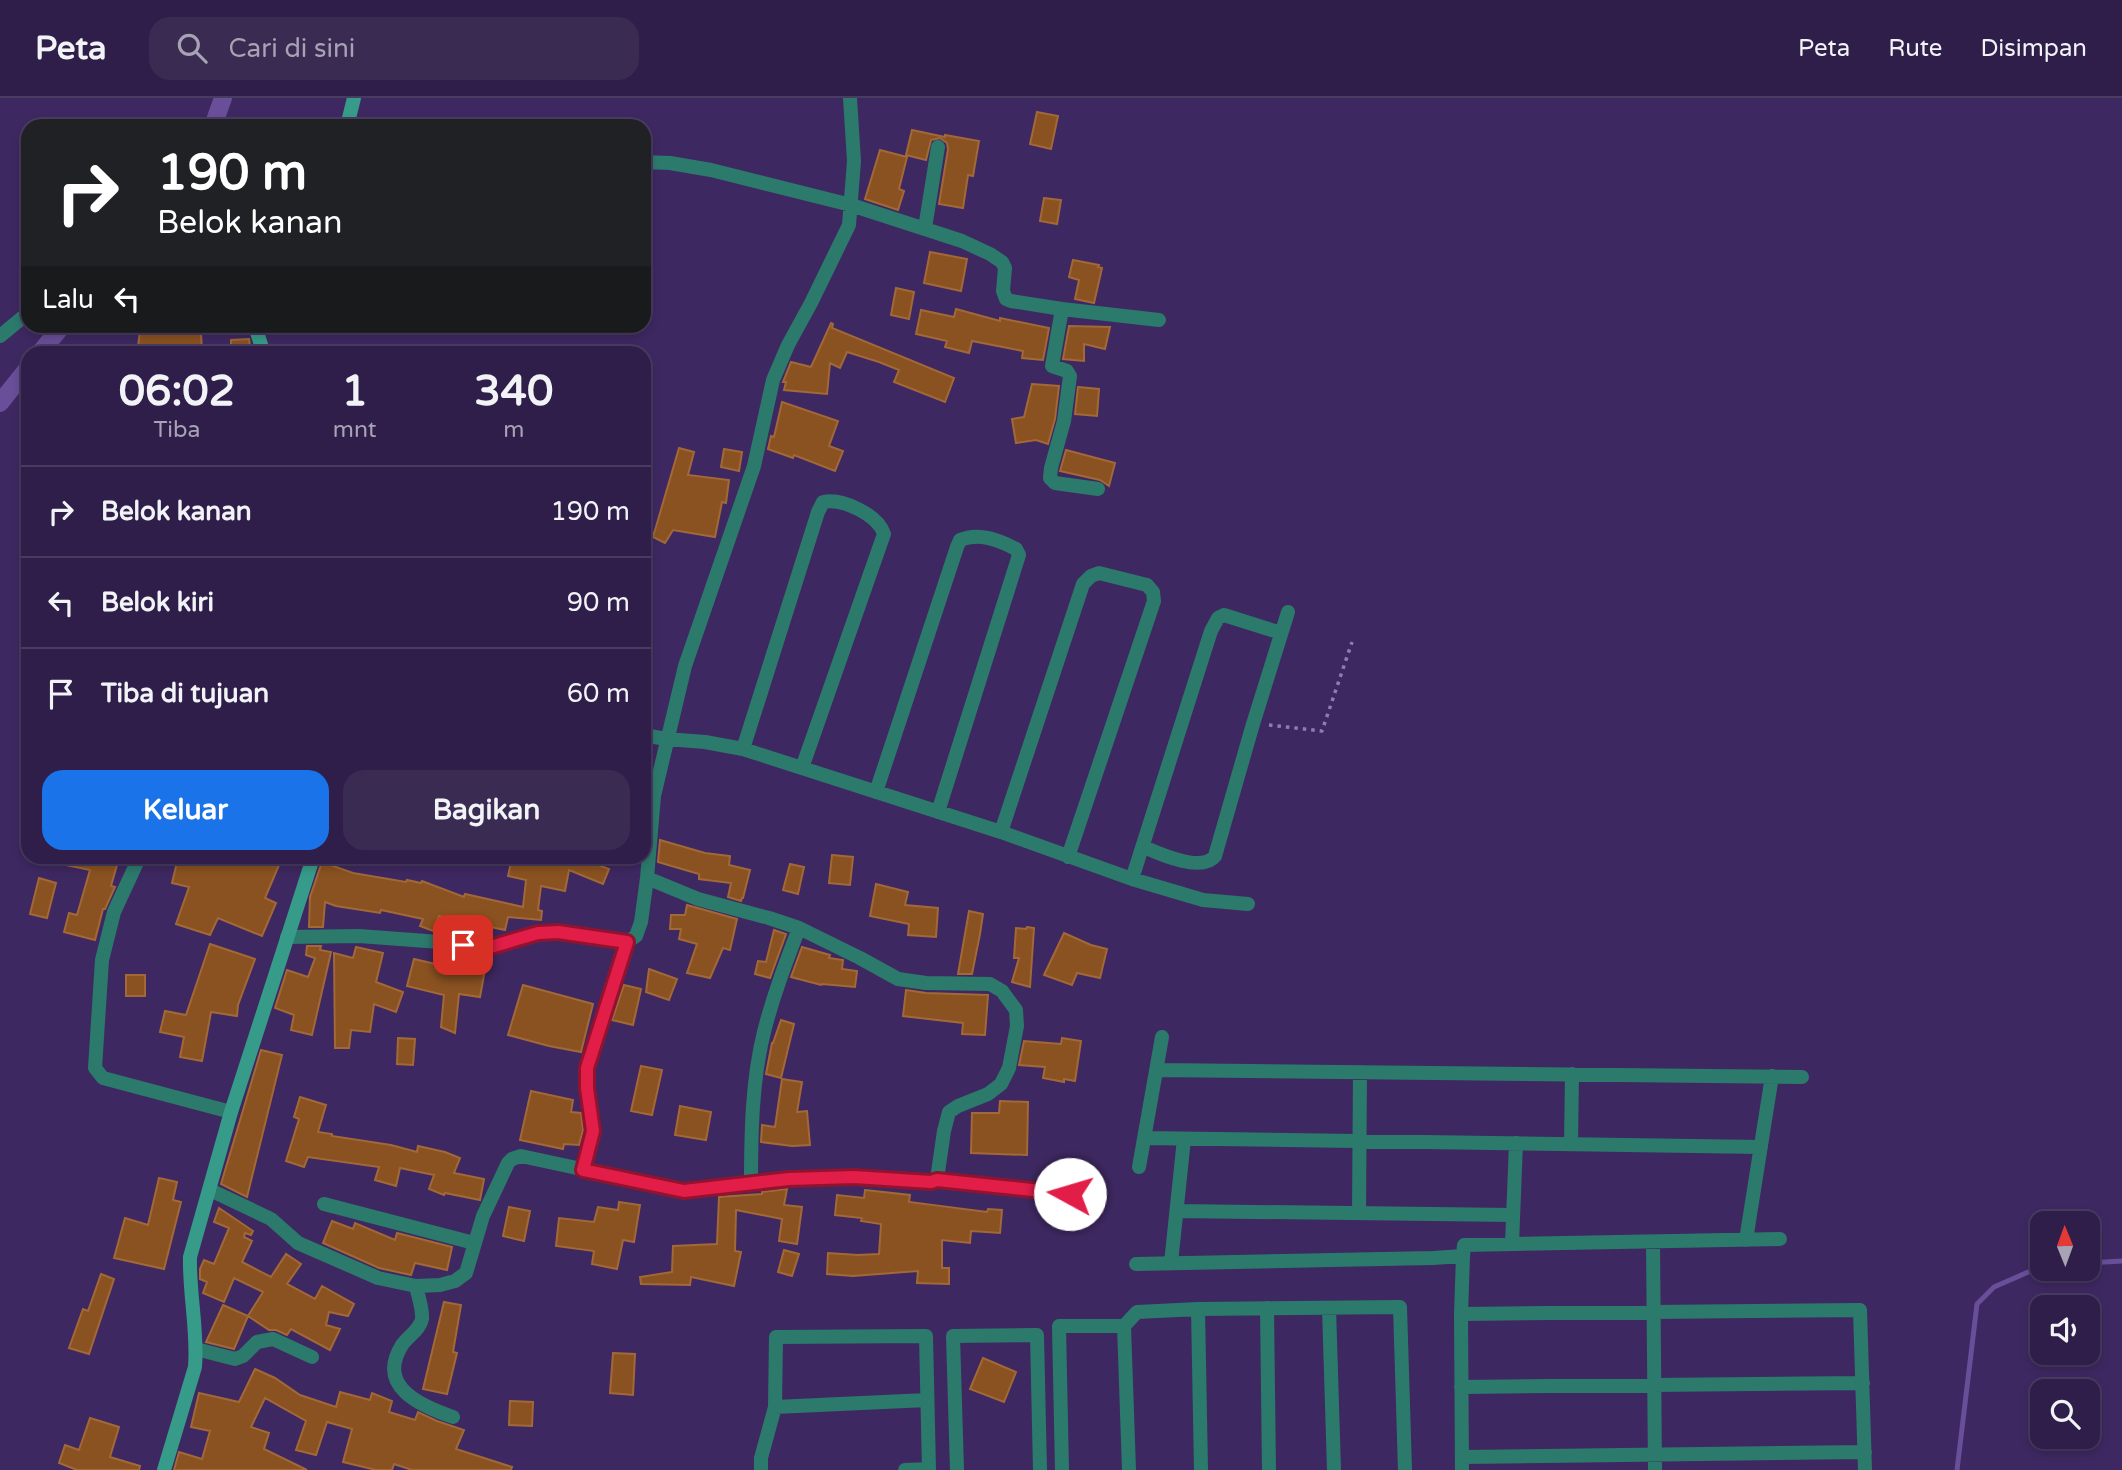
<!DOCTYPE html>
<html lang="id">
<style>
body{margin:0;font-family:"Varela Round",sans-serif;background:#3a2b53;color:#f1f3f6;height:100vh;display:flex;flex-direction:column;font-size:26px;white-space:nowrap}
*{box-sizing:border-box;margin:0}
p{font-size:23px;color:#a7a2b4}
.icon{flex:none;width:38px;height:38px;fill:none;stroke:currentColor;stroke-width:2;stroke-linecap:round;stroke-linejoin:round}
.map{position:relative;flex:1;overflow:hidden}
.panel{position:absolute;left:21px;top:248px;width:630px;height:518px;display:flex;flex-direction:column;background:#2e1e49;border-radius:21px;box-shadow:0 4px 10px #0003,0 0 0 2px #493c61}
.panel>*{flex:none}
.hud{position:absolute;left:21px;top:21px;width:630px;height:214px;border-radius:21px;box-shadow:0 4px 10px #0003,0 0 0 2px #493c61;background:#202124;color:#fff;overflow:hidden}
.needle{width:46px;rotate:359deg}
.tools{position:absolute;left:2030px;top:1113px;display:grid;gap:14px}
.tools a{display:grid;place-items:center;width:70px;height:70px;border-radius:14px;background:#2e1e49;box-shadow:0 4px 10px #0003,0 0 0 2px #493c61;font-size:35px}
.pin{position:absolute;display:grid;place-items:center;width:60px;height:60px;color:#fff;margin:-30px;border-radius:14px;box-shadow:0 4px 10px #0006}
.me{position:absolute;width:77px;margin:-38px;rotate:276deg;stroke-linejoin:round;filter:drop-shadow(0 0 5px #0008)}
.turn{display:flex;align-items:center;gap:24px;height:147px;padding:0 21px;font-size:32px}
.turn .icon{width:91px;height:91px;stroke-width:2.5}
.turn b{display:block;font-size:49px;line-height:60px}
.then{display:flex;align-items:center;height:66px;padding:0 21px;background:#0003;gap:14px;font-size:26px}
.eta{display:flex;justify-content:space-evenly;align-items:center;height:119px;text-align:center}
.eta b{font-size:42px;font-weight:700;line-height:49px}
.primary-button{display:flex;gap:14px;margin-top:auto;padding:14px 21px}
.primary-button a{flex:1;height:80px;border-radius:21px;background:#1a73e8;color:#fff;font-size:28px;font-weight:700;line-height:80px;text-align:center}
.primary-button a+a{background:#3a2b53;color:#f1f3f6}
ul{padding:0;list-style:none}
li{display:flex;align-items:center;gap:21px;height:91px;padding:0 21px;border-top:2px solid #493c61}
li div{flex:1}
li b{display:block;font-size:26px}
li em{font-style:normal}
header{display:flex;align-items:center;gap:42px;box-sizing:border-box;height:98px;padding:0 35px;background:#2e1e49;border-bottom:2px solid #493c61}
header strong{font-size:33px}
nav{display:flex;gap:38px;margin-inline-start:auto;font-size:24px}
.search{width:490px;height:63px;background:#3a2b53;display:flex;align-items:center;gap:18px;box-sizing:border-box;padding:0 24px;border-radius:21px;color:#a7a2b4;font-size:26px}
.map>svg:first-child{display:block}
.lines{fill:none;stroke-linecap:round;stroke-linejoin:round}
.stream{stroke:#694e99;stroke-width:5}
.canal{stroke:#694e99;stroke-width:18}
.building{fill:#8a5221;stroke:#a26838;stroke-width:2}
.path{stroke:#8d7eac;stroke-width:3.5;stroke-dasharray:3.5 5;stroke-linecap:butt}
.street{stroke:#2c7a6c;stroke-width:14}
.secondary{stroke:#379b89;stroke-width:14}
.route-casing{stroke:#92132f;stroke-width:18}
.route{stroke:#e11d48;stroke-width:12}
</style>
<header>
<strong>Peta</strong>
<div class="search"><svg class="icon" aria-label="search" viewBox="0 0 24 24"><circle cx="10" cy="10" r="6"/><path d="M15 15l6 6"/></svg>Cari di sini</div>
<nav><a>Peta</a><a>Rute</a><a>Disimpan</a></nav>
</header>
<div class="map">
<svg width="2122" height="1372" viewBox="0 0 2122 1372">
<rect width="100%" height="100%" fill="#3e2861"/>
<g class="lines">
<path class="stream" d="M2088,1165L2122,1163
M1957,1372L1977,1206L1994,1189L2042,1168"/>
<path class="canal" d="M213,28L223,0
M39,256L62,228
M0,305L28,270"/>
</g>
<path class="building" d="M1037,14L1058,18L1051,51L1030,46Z
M912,32L945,39V37L979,43L973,78L968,77L963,110L939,106L948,51L947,45L940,40L931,42L926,62L906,57Z
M880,52L907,59L899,91L904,93L898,112L865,101Z
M1044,100L1061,102L1057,126L1040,123Z
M930,154L967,161L961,193L924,185Z
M1073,162L1099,167L1098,169L1102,170L1094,205L1075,201L1079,182L1069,179Z
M896,190L914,194L909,221L891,217Z
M956,211L1000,223V220L1049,230L1043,262L1022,260L1023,253L972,243L969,255L945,249L947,243L916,236L921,212L954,219Z
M831,225L833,226L832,230L954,280L945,304L894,284L899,272L879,264L847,254L840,270L830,265L827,296L784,292L786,284H783L791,264L811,269Z
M1069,228L1110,229L1105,251L1084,246V263L1063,261Z
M140,233L161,235L201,234L202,256H137Z
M249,241L251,256H231V242Z
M1032,286L1059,288L1055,321L1048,346L1036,342L1016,345L1012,321L1024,319Z
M1078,289L1099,291L1097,318L1075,316Z
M782,304L838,323L829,348L843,353L835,373L794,357L793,360L768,351L771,338L774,339Z
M679,350L694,354L688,377L729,382L726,405L722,404L715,439L673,432L665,445L653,439Z
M724,351L742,354L739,373L721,369Z
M1066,352L1115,365L1109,388L1100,382L1060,373Z
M660,742L705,755L730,758L729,767L750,772L743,800H742L741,803L728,799L731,785L699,781V776L658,764Z
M832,757L853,759L850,787L829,785Z
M62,760H119L111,788L115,789L105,811H103L95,842L64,834L69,815L77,817L90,772L61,766Z
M178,760H282L265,800L276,805L262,838L218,820L210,837L176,826L189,789L172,785Z
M512,760H600L598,767L609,771L603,786L569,772L565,793L541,788L538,812L542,813L541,822L508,819L505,832L439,818L433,833L420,828L423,821L381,812L380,815L336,808L325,804L323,829H309L310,799L322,764L353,775L406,784L407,782L421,785L422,783L464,799L465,796L523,809L526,782L508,778Z
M790,766L804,769L798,796L783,792Z
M39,780L56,785L47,820L30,816Z
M876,786L908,794L905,807L938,810L936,839L908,837L909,826L870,818Z
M687,807L737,821L730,852L723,850L710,880L687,875L697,846L679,841L681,831H670L671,817H685Z
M969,813L983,816L980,836L972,876H958Z
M1027,829L1034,830L1030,889L1012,884L1019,860H1014L1016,830L1026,831Z
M774,832L786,836L770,880L755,876L758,863L766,864Z
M1064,835L1091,847L1107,851L1100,880L1077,875L1072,887L1044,877Z
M210,846L255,861L238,907L237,918L211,914L202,963L180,959L184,939L160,934L165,913L186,917Z
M307,848H321L320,852L331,854L312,937L291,932L294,917L275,910L287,872L308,879L315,860L306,857Z
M356,849L383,855L376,884L403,894L396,914L374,906L370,934L351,932L349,950H335L334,855L353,860Z
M802,849L830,857L829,860L843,862L842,871L857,873L855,889L822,886L821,887L791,879Z
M445,859L486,866L480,899L459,896L455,935L441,929L444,897L407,888L414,861L444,868Z
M649,871L677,881L669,902L646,894Z
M126,877H145V898H126Z
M523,887L593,906L581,954L549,948L508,937Z
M624,887L641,891L633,927L612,922Z
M906,892L926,895L988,897L985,937L962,936L963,925L903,918Z
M781,922L794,926L781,980L766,976L772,945H773Z
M398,940L415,941L413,967L397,966Z
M1062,940L1081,943L1075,983L1064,981V984L1043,980L1045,969L1019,967L1024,943L1061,946Z
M261,952L282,957L247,1099L221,1086Z
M641,968L662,972L652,1017L631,1013Z
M782,981L802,984L797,1014L807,1013L810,1047L792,1048L761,1044L762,1027L775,1029Z
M531,993L573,1002L571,1014L581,1015L583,1032L579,1047L564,1046L563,1051L520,1042Z
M300,999L326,1007L318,1034L332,1036V1038L391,1047L417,1054L418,1048L445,1054L460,1060L454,1075L484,1081L480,1102L445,1095L444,1097L429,1091L434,1077L400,1070L396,1088L375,1082L379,1069L308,1059L304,1069L286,1063L299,1021L294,1019Z
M1000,1003L1028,1004L1027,1057L971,1055L972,1015H999Z
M680,1008L711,1014L706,1042L675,1037Z
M159,1080L177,1084L173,1102L181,1104L164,1171L114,1160L125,1120L148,1127Z
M787,1091L784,1107L802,1109L797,1146L779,1143L782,1121L736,1112L735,1153L741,1154L734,1188L691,1179L690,1187L641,1186L640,1179L672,1174L673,1148L717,1146L719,1099L762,1096V1094Z
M865,1092L910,1097L909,1104L987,1114L988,1111L1002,1112L1000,1135L971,1133L970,1145L942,1142V1170H949V1186L917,1185L918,1173L853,1178L827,1176L828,1155L858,1157L879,1156L881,1126L861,1123L862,1120L835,1117L837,1097L864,1100Z
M619,1104L640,1107L634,1144L623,1142L617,1171L592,1166L594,1153L556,1148L559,1120L594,1124L598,1109L618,1112Z
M509,1109L530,1113L524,1143L503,1138Z
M219,1110L253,1133L251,1137L245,1135L244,1139L252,1143L242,1164L271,1179L286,1156L301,1166L287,1186L315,1201L322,1188L354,1206L348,1218L329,1214L326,1227L340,1231L330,1252L291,1231L287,1237L276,1232H269L248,1218L263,1194L234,1180L224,1204L203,1195L207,1184L200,1181V1171L204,1162L214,1166L229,1130L214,1124Z
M332,1123L353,1131L355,1125L395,1142L397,1135L452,1149L447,1172L415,1165L411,1177L379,1170L323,1145Z
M784,1152L799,1156L792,1178L778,1174Z
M101,1176L114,1181L89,1256L69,1250L83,1211L88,1213Z
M444,1204L461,1207L453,1254L457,1255L447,1296L423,1291Z
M223,1207L248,1218L234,1251L206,1244Z
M613,1255L635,1256L633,1297L610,1295Z
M983,1260L1016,1274L1004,1304L970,1291Z
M255,1271L275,1280L300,1297L336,1309L340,1294L370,1302L372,1295L392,1303L389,1314L415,1322L418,1314L437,1323L464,1332L456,1351L512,1369L511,1372H412L394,1366L392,1372H376L343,1364L352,1331L327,1324L316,1357L296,1352L306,1323L265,1300L251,1329L269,1335L264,1351L307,1372H174L179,1354L202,1361L210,1333L191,1329L199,1295L239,1304Z
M510,1303L533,1304L532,1328L509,1327Z
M90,1320L119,1329L110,1359L140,1368L139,1372H77L59,1365L65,1347L79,1352Z"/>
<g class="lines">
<path class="path" d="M1269,627L1322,633L1352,544"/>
<path class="street" d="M644,64L670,65L711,72L851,107L962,143L990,156L1002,164L1005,170L1003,193L1006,201L1011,203L1062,211L1159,222
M925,130L938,49
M1062,211L1052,268L1067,273L1070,278L1064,323L1051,370L1050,380L1055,385L1098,391
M0,238L28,215
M644,637L666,641L705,644L743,651L1001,734L1132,781L1203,802L1248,806
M743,651L818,414L823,404C843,400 878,417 884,436L802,670
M876,694L957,449L960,442C979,434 999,442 1016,451L1019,457L938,714
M1001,734L1083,486L1091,478L1099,475L1147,487L1153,494L1154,503L1068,759
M1144,749C1160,756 1202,775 1215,758L1253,626L1288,514
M139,760L114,814L102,862L95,970L103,980L231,1014
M1132,781L1211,533L1218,520L1224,517L1281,535
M287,839L359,838L494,848L538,835L558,834L627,844L636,838L641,824L647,780L654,698L685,568L754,368L773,282L788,247L811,205L849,127L854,63L850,0
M1157,972L1802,979
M1144,1040L1761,1049
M1571,1046L1572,976
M1139,1069L1162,939
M583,1072L593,1033L587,990V970L627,844
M937,1081L1070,1096
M751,1085C751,1035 752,982 764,934C773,898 786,864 799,830
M210,1092L271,1121L298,1145L378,1180L416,1188L440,1187L455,1183L466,1175L483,1118L508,1065L512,1061L521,1058L684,1093L789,1081L854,1079L931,1084L937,1081L944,1033L949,1014L958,1008L988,996L1001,986L1009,970L1017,928L1016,912L1002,893L990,886L926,885L898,881L860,860L799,830L769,820L698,801L647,780
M324,1106L474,1145
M1177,1113L1513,1117
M1359,1115L1360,974
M1746,1142L1772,978
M1653,1144L1655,1372
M1512,1146L1516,1045
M1171,1165L1184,1041
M1136,1166L1433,1160L1463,1158L1464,1147L1780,1141
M416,1188C418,1198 423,1211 422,1221C420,1232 408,1238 402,1247C376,1289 421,1308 453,1319
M1267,1210L1269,1372
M1329,1210L1334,1372
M1461,1216L1860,1212L1865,1372
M1124,1228L1137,1214L1198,1211
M196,1251L235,1261L243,1258L257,1244L273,1241L312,1259
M1461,1289L1863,1285
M775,1309L927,1302
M1462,1359L1865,1354
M761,1372V1360L775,1309L776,1239L926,1238L929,1372
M905,1372L929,1371
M957,1372L953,1238L1037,1237L1040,1372
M1062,1372L1059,1228H1124L1129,1372
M1201,1372L1198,1211L1400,1209L1405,1372
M1462,1372L1461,1216L1463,1158"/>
<path class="secondary" d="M347,28L354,0
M255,228L264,256
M164,1372L195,1269C198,1232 189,1196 190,1159L231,1014L313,760"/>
</g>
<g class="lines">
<defs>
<path id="route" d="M463,847L494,848L538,835L558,834L627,844L587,970V990L593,1033L583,1072L684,1093L789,1081L854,1079L931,1084L937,1082L1070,1096"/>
</defs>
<use href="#route" class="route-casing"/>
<use href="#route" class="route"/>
</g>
</svg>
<div class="tools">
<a><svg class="needle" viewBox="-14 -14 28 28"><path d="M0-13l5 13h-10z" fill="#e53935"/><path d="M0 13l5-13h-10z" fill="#a7a2b4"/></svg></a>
<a><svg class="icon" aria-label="sound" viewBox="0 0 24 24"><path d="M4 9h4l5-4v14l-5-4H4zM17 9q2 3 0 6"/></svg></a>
<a><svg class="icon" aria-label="search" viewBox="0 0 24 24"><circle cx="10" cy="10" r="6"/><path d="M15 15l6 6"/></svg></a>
</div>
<div class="pin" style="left:463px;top:847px;background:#d93025"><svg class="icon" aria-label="arrive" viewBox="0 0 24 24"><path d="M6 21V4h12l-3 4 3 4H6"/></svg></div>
<svg class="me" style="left:1070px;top:1096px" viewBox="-20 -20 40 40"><circle r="19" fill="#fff"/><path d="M0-13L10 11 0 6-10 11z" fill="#e11d48"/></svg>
<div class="hud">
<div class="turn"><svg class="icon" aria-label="right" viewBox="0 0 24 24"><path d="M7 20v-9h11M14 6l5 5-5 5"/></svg><div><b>190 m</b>Belok kanan</div></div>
<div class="then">Lalu<svg class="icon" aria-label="left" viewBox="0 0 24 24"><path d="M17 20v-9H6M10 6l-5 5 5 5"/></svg></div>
</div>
<section class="panel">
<div class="eta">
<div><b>06:02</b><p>Tiba</p></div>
<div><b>1</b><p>mnt</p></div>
<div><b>340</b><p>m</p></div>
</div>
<ul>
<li><svg class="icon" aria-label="right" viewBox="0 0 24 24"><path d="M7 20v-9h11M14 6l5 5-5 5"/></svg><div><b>Belok kanan</b></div><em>190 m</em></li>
<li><svg class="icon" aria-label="left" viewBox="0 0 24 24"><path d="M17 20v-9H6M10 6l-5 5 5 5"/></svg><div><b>Belok kiri</b></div><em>90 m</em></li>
<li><svg class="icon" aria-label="arrive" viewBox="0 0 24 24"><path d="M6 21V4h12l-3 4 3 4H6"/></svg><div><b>Tiba di tujuan</b></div><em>60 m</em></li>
</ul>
<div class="primary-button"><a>Keluar</a><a>Bagikan</a></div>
</section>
</div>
